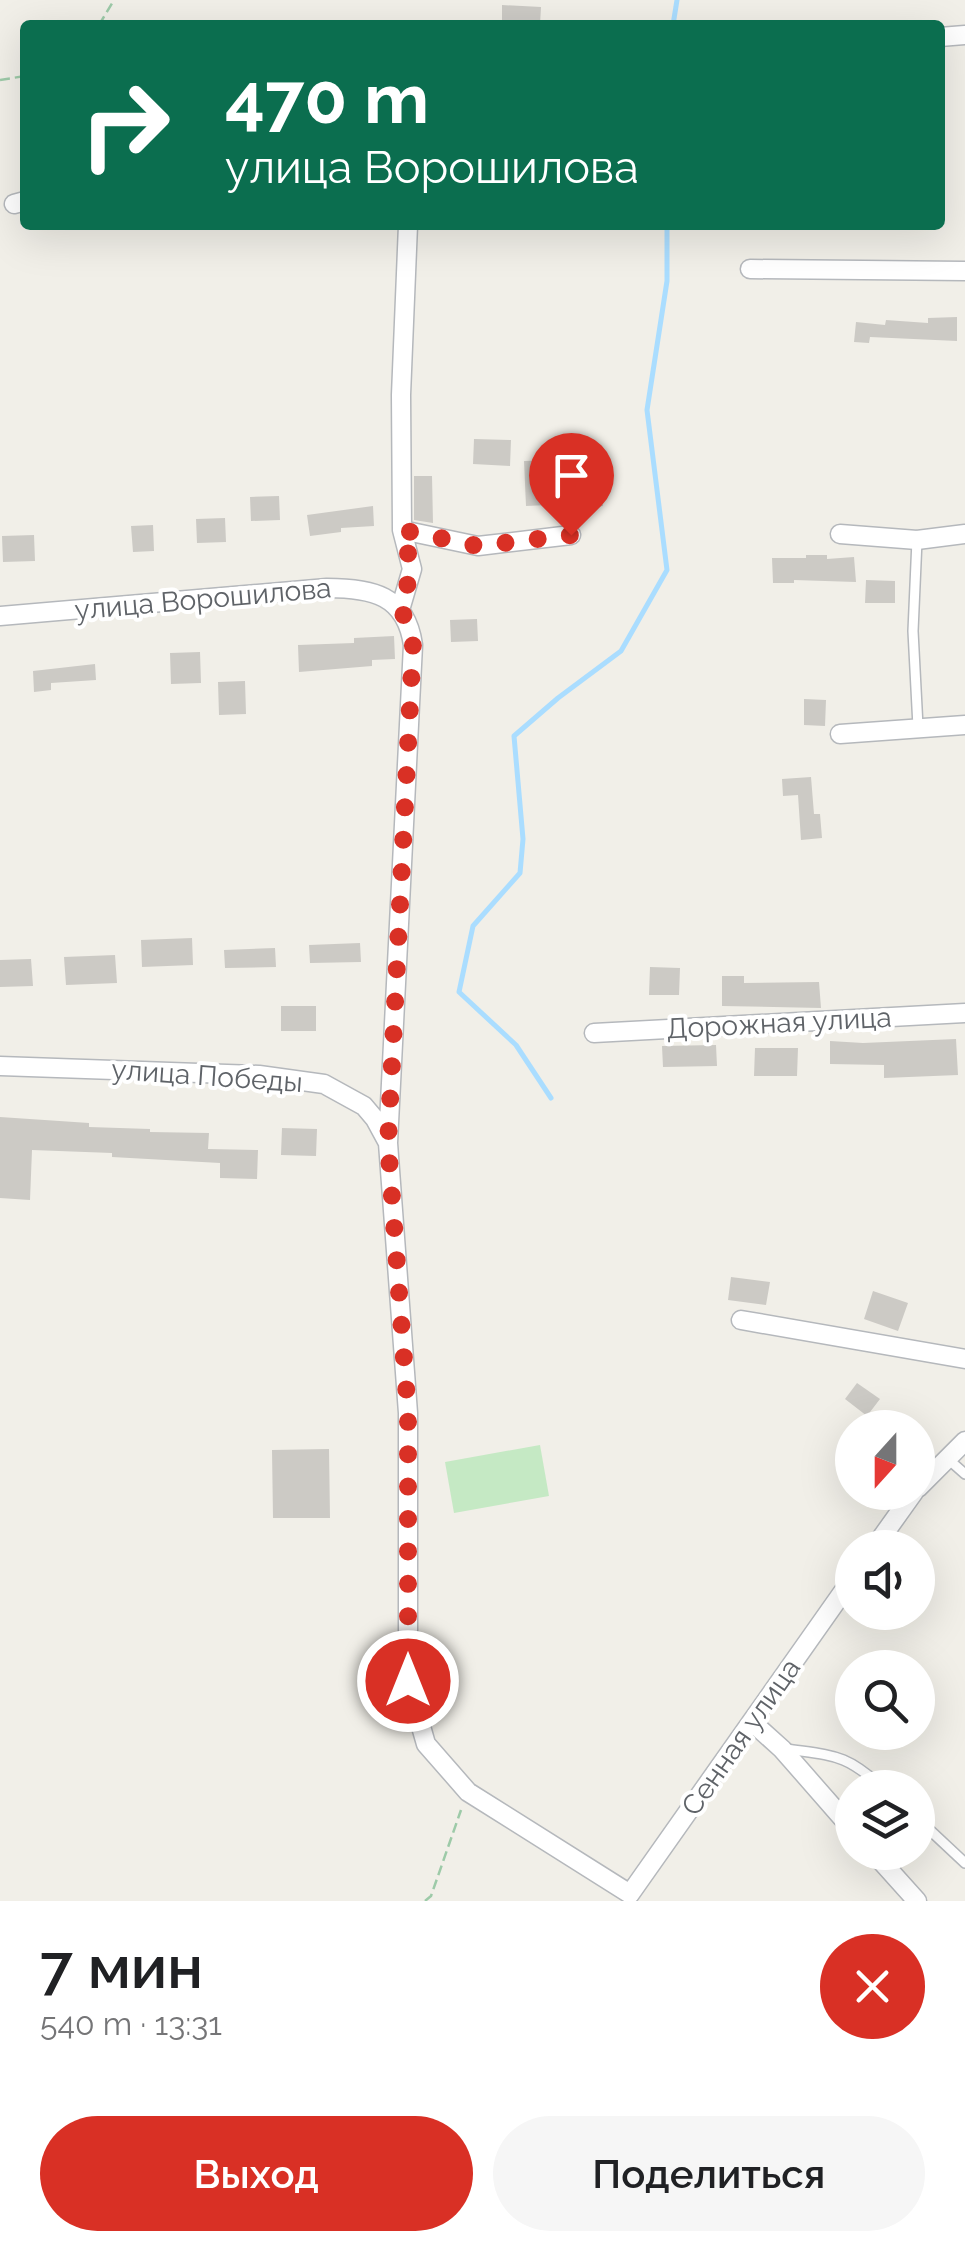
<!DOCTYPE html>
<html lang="ru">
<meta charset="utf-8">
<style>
body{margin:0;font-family:Raleway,sans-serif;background:#f6f6f6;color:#202124;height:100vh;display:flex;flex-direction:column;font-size:38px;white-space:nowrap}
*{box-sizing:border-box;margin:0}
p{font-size:32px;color:#757577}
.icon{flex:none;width:55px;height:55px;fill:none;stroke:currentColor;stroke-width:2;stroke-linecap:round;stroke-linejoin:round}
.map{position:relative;height:1901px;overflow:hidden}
.details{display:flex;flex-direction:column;background:#fff;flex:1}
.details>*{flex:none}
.hud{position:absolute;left:20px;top:20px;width:925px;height:210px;border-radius:10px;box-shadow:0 10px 40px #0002;background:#0b6e4f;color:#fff;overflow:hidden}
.needle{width:65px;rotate:201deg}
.buttons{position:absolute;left:835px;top:1410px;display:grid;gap:20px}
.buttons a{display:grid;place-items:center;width:100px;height:100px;border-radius:50%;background:#fff;box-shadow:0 10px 40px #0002;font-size:50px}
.pin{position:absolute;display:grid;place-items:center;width:85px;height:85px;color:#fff;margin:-102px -42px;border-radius:50% 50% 50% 0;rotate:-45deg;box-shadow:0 0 10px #0007}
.pin .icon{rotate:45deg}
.me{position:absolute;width:110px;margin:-55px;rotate:0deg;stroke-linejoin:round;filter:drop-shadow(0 0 8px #0008)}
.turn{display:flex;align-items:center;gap:35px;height:210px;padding:0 40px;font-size:45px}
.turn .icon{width:130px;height:130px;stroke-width:2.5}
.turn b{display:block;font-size:70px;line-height:85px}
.round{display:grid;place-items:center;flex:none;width:105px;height:105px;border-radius:52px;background:#f6f6f6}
.overview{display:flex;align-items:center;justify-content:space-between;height:170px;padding:0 40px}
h1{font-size:60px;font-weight:600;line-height:75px}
.cta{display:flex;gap:20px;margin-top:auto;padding:20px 40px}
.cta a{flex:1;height:115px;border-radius:60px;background:#d93025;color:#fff;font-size:40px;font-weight:600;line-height:115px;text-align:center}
.cta a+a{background:#f6f6f6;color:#202124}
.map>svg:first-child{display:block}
.green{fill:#c5e9c4}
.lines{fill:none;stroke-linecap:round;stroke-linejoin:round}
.stream{stroke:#adf;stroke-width:5}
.building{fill:#cccac5}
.lane-casing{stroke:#b5b8bc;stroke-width:12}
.street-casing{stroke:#b5b8bc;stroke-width:21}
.path{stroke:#9dcaa8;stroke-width:2.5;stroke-dasharray:10 5;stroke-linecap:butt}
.lane{stroke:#fff;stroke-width:9}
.street{stroke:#fff;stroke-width:18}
.route{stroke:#d93025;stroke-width:18;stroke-dasharray:0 32.4}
.labels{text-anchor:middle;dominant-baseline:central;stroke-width:8;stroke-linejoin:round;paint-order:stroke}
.street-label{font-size:28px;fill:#5f6368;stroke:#fff}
</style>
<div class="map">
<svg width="965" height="1901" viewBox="0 0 965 1901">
<rect width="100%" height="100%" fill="#f1efe8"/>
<path class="green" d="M540,1445L549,1496L454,1513L445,1462Z"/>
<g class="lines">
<path class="stream" d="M673,25L677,0
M551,1098L516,1045L459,992L473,926L520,873L523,839L514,736L558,698L621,651L667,570L647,410L667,281V225"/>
</g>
<path class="building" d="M502,5L541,7L540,25H502Z
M957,317V341L870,337L869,343L854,342L856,322L885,325L886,320L928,323V318Z
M474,439L511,440L510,466L473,464Z
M552,460L553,493L600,488L603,506L570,510V504L526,506L524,461Z
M414,476H432L433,523L414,520Z
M279,496L280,520L251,521L250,497Z
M373,506L374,526L341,528V532L310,536L307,515Z
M225,518L226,542L197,543L196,519Z
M153,525L154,551L133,552L131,526Z
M34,535L35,561L3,562L2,536Z
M806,555H827V559L854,557L856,582L794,580V583H773L772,558H806Z
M866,580L895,581V603H865Z
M477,619L478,641L451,642L450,620Z
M394,636L395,659L372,660V666L299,672L298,645L354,643V638Z
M200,652L201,683L171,684L170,653Z
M95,664L96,680L51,683V690L34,692L33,671Z
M245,681L246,714L219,715L218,682Z
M804,699L826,700L825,726L804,725Z
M811,777L814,814H820L822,838L801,840L798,795L783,796L782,779Z
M192,938L193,965L142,967L141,940Z
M360,943L361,962L310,963L309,945Z
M275,948L276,967L225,968L224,950Z
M115,955L117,983L66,985L64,957Z
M31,959L33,986L0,987V960Z
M650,967L680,968L679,995H649Z
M722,976H744V983L819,982L821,1008L722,1006Z
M281,1006H316V1031H281Z
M956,1039L958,1075L884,1078V1065L830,1064V1041L863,1043Z
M716,1045L717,1066L663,1067L662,1046Z
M755,1048H798L797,1076H754Z
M0,1117L89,1123V1127L150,1129V1132L209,1133L208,1149L258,1150L257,1179L220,1178V1163L112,1157V1153L32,1150L30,1200L0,1198Z
M282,1128L317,1129L316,1156L281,1155Z
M731,1277L770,1282L766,1305L728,1300Z
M873,1291L908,1303L898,1331L864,1319Z
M857,1383L880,1399L867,1416L845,1399Z
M329,1449L330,1518H273L272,1450Z"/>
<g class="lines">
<defs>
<path id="lane" d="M917,540L913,631L918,727
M948,1459L965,1474
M787,1749C835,1756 846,1754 883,1788
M918,1819L965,1863"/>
<path id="street" d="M940,37L965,35
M14,204L25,201
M750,269L965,271
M402,530L478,546L571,535
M840,534L917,540L965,534
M400,610L412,569L402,530L401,395L408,225
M0,616L327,588C372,588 406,595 413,645L388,1143L408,1413V1681L426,1744L468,1792L630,1894L852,1579
M840,734L965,725
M594,1033L965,1013
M0,1066L259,1075L324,1084L364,1106L375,1119L388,1143
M741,1320L965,1359
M918,1488L965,1441
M874,1548L914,1492
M752,1722L782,1749L852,1829
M873,1852L917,1901"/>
</defs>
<use href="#lane" class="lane-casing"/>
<use href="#street" class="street-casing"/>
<path class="path" d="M99,25L114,0
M0,80L25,76
M425,1901L431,1896L461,1810"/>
<use href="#lane" class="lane"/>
<use href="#street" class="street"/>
</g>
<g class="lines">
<path class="route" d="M408,1681V1413L388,1143L413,646L407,620L400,610L412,569L402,530L478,546L571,535"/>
</g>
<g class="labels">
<g class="street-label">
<text transform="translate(203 599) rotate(-5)">улица Ворошилова</text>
<text transform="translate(779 1023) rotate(-3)">Дорожная улица</text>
<text transform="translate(207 1076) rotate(4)">улица Победы</text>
<text transform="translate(741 1737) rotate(-55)">Сенная улица</text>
</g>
</g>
</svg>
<div class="buttons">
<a><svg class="needle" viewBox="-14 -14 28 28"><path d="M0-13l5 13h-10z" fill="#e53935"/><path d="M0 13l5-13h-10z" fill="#757577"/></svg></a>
<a><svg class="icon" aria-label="sound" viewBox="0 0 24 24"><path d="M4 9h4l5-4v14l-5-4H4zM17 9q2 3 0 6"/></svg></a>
<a><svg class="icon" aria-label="search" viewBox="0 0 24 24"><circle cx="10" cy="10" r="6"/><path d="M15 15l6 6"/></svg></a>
<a><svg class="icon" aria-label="layers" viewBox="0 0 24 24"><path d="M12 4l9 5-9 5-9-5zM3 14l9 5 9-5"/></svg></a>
</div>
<div class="pin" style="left:571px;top:535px;background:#d93025"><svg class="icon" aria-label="arrive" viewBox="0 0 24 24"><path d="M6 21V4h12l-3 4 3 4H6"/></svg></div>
<svg class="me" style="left:408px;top:1681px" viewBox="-20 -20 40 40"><circle r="17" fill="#d93025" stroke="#fff" stroke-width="3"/><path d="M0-11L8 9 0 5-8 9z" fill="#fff"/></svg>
<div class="hud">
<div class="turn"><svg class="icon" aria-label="right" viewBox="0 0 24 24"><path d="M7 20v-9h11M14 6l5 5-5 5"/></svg><div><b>470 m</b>улица Ворошилова</div></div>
</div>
</div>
<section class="details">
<div class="overview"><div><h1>7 мин</h1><p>540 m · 13:31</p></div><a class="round" style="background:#d93025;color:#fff"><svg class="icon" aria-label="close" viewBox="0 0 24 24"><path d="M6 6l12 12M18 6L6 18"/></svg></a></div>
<div class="cta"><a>Выход</a><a>Поделиться</a></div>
</section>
